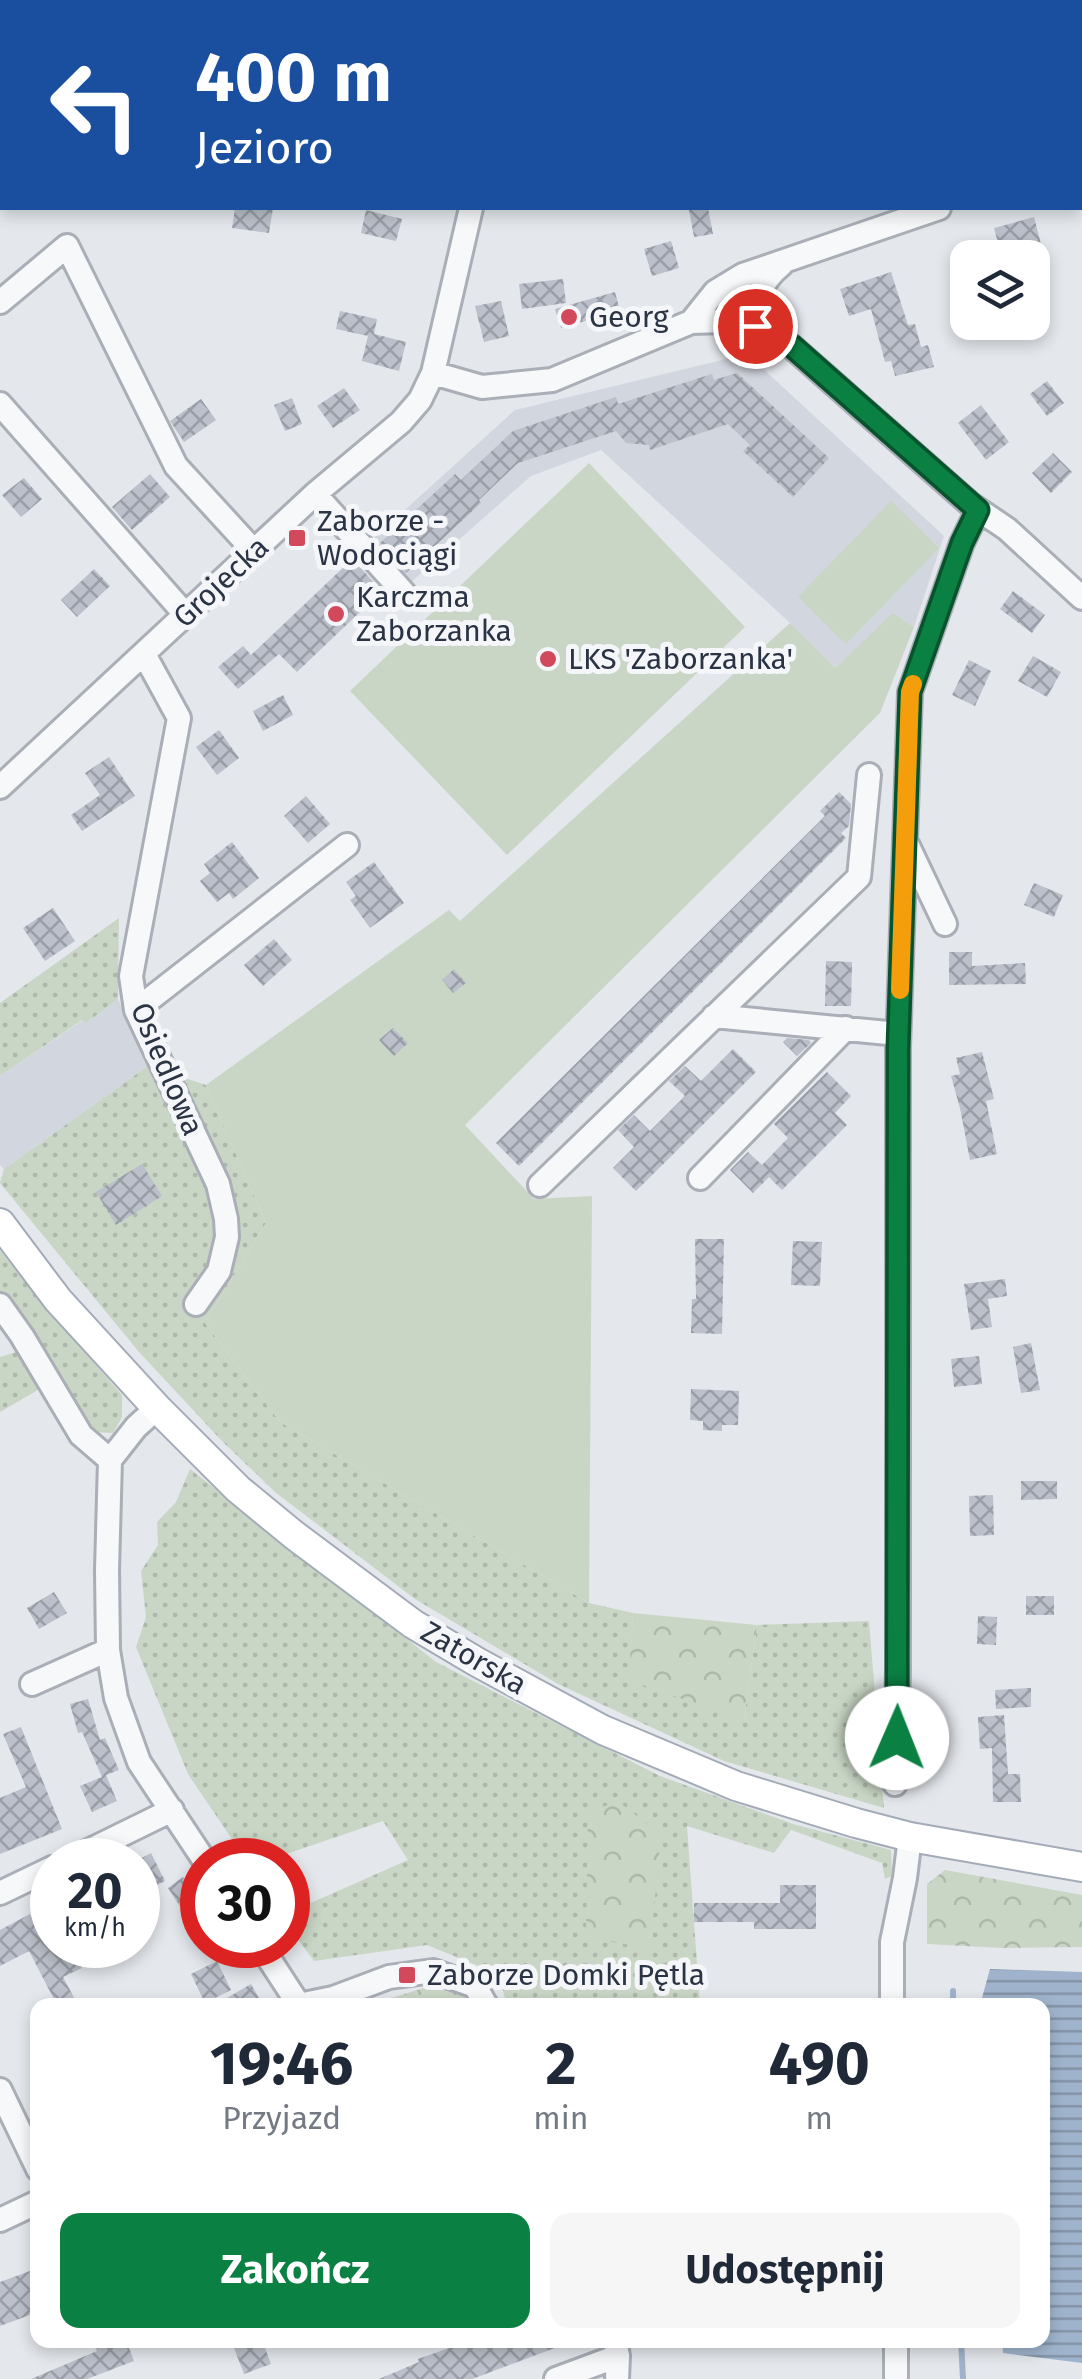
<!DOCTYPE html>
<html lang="pl">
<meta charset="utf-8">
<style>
body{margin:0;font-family:"Fira Sans",sans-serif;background:#f6f6f7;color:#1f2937;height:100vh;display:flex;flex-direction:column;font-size:38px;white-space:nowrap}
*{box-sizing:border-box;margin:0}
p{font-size:32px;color:#747a83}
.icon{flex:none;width:55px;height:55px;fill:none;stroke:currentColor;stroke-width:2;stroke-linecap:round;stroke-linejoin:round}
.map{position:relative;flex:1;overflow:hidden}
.details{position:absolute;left:30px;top:1998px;width:1020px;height:350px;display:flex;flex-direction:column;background:#fff;border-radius:20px;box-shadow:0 5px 15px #0003}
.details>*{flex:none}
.top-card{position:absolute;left:0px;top:0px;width:1082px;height:210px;box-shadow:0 5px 15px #0003;background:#1a4fa0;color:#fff;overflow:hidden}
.tools{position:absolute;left:950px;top:240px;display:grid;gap:20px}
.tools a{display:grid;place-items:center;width:100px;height:100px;border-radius:20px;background:#fff;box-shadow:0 5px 15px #0003;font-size:50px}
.speed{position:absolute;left:30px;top:1838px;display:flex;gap:20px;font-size:50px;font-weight:700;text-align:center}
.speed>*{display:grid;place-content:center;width:130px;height:130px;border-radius:50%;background:#fff;box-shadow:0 5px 15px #0003;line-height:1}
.speed small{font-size:25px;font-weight:400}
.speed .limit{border:15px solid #d22;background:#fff;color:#111}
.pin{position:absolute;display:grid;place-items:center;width:85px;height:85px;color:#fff;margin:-42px;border:5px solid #fff;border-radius:50%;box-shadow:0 2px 10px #0007}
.me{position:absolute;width:110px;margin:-55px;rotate:1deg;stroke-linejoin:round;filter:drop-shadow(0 0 8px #0008)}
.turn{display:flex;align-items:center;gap:35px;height:210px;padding:0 30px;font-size:45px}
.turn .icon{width:130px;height:130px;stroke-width:2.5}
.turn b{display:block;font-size:70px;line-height:85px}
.eta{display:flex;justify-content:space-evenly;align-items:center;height:170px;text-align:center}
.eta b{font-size:60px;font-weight:700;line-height:70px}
.cta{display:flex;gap:20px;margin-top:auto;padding:20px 30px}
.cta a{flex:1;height:115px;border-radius:20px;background:#0b8043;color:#fff;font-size:40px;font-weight:700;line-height:115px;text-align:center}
.cta a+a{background:#f6f6f7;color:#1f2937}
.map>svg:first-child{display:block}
.built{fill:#d2d6de}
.grass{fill:url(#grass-dots)}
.forest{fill:url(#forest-crowns)}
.garden{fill:#c9d6c5}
.water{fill:url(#water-rules)}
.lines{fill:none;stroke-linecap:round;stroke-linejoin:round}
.stream{stroke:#9fb4cc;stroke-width:6}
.building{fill:url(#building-cross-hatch)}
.minor-casing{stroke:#a9aeb7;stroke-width:28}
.major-casing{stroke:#a3abb8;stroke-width:32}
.minor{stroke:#f7f8fa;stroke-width:22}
.major{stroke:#fff;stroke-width:28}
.route-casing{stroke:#07532c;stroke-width:25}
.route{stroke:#0b8043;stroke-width:18}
.slow{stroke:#f59e0b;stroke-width:18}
.poi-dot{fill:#d1495b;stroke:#f4f6f9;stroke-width:4}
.labels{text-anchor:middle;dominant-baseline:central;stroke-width:10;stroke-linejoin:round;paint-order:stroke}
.poi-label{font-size:30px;fill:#2b3445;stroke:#f4f6f9;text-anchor:start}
.street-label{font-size:30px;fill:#2b3445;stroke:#f4f6f9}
</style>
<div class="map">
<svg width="1082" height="2379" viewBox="0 0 1082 2379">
<defs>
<pattern id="grass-dots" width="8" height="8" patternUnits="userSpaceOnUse" patternTransform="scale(2.5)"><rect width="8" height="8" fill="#c9d6c5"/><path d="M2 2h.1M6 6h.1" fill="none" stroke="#adb8ab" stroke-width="1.8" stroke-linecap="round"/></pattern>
<pattern id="forest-crowns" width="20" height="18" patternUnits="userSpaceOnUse" patternTransform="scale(2.5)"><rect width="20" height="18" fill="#c9d6c5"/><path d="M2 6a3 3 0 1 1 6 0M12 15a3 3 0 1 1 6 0" fill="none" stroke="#adb8ab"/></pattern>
<pattern id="water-rules" width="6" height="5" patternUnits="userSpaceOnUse" patternTransform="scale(2.5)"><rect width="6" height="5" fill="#9fb4cc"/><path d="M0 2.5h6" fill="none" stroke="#8293a7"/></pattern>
<pattern id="building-cross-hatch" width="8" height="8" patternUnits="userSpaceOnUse" patternTransform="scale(2.5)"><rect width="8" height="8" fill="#bbc0ca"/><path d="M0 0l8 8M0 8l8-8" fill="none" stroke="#989da6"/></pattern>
</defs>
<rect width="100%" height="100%" fill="#e4e7ec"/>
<path class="built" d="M747,354L944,536L914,627L893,614L835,668L790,623L601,450L531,476L392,599L353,557L515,410Z
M118,999L148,1066L4,1169L0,1165V1076L83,1020L86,1023Z"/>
<path class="grass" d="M119,918L118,999L86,1023L82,1020L0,1076V1003Z
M148,1066L206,1085L266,1223L205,1323L280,1422L589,1603L633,1613L630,1680L744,1720L757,1625L869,1621L884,1808L724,1761L558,1684L415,1599L275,1492L221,1440L139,1352L0,1183L4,1169Z
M0,1250L40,1301L122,1395V1417L113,1433L94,1432L30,1331L0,1291Z
M16,1352L23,1357L43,1387L0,1412V1357Z
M190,1469L436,1662L660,1776L793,1824L891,1850L892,1876L885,1879L882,1863L791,1830L774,1853L687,1826L700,2005H507L498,1974L427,1945L314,1961L288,1926V1913L408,1860L383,1821L269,1860H246L188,1774L136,1647L146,1617L141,1571L158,1545L157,1522L176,1502Z"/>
<path class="forest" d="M633,1613L757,1625L744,1721L629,1680Z
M619,1802L661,1835L650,1948L586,1938L588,1811Z
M945,1870L1082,1895V1947L1002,1948L927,1944V1884Z
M424,1988L458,1990L481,2005H369Z"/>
<path class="garden" d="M589,463L745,627L507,855L350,691Z
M891,501L939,548L846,644L798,597Z
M893,613L914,627L880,713L465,1125L534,1199L592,1196L589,1603L280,1422L205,1323L266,1223L206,1085L449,910L460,921L790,623L835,668Z"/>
<path class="water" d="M990,1969L1082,1972V2363L1003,2353L1002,2340H1042V2005H980Z"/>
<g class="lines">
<path class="stream" d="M953,1991V2005
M961,2340L963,2379"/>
</g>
<path class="building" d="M235,208H273L269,233L232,228Z
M708,208L713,234L694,237L689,210Z
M366,210L402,219L396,241L361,233Z
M1034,217L1041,244L1001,254L994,228Z
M671,241L679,268L652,276L644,249Z
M891,272L908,325L915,324L921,347L928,345L934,367L895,376L891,361L885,362L871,309L849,316L840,289Z
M563,279L566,303L522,309L519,284Z
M615,292L620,311L561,328L555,309Z
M501,301L509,336L484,342L475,306Z
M340,311L377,319L374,334L406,342L399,371L362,361L368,336L336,329Z
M737,373L829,458L793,497L743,451L750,445L728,424L650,450L649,445L626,443L616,431L518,463L479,500L481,503L406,573L380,543L455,474L461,480L513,431L616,397L618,404L712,374L714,380Z
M1047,381L1064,403L1047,416L1030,394Z
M344,388L360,410L333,428L317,406Z
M292,398L302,424L285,431L274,405Z
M201,399L216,420L184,442L170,421Z
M981,405L1009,442L986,460L958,423Z
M1053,453L1072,472L1051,493L1032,473Z
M150,474L170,497L132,530L112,507Z
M24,478L42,499L21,517L2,495Z
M349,562L354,567L357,564L382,591L297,672L279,654L238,689L218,667L243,646L251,655Z
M94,569L110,586L77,617L61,600Z
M1013,591L1045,615L1032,633L1000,609Z
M1033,656L1061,672L1047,697L1018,681Z
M969,660L991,671L975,706L952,695Z
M283,695L293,715L263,731L253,711Z
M219,730L239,758L217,775L196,747Z
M109,757L135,796L82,831L71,815L100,795L85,773Z
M839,792L851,804L849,826L841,833L846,838L519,1166L496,1143L825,816L820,811Z
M306,796L330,824L308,843L284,816Z
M232,842L259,878L233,899L229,893L217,902L200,881L210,873L204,864Z
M374,862L404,903L370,928L350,900L356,896L346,882Z
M1034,883L1063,895L1054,917L1024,905Z
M53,908L75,941L45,961L23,928Z
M274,939L292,960L263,986L244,965Z
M949,952H972V966L1025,963L1026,984L949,985Z
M826,961L852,962L851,1006H825Z
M454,969L466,983L453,993L442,980Z
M393,1028L408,1043L394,1056L379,1040Z
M787,1038L809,1040L811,1043L797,1056L783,1042Z
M733,1049L756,1072L636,1191L613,1168L634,1147L618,1130L634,1115L650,1131L685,1096L669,1081L685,1066L701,1081Z
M982,1052L994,1099L986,1101L997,1154L970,1160L960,1108L951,1076L960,1074L956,1058Z
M827,1072L851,1096L835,1113L847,1125L782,1190L769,1177L753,1193L730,1170L748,1152L762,1165L788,1138L774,1124Z
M142,1164L162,1196L116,1225L96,1192Z
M695,1239H724L722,1334L691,1333L692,1299H696Z
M793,1241L822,1242L820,1286L791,1285Z
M1005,1279L1007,1296L988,1299L992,1327L971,1330L964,1284Z
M1031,1343L1040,1390L1021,1393L1013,1347Z
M979,1356L982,1384L954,1387L951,1359Z
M691,1389L739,1391L738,1425H722V1431L703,1430V1421L690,1420Z
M1021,1481H1057V1499L1021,1500Z
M993,1495L994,1535L970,1536L969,1496Z
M54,1592L67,1613L39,1629L27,1608Z
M1026,1596H1054V1615H1026Z
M978,1616L997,1617L996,1645L977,1644Z
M1031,1688V1707L996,1709L995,1690Z
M88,1699L100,1740L105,1738L119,1770L106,1775L117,1801L92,1812L80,1786L102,1777L82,1732L78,1733L70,1704Z
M1004,1715L1008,1774H1020L1021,1802H993L992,1748L980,1749L978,1717Z
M21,1727L62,1829L0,1854V1798L26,1787L3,1734Z
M151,1853L165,1881L138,1895V1860Z
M183,1877L200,1904L185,1914L168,1888Z
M780,1885H816V1929H754V1922H694V1903H780Z
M30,1914L46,1945H70L82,1968L63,1977L78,2005H57L29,1951L0,1966V1930Z
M217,1961L231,1990L205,2003L191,1974Z
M251,1984L263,2005H215Z
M38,2268V2312L0,2326V2282Z
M92,2340H126L134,2361L87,2379H31L97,2351Z
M231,2340H262L271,2364L244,2374Z
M472,2340L571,2342L472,2379H379L419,2362L418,2359Z"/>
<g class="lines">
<defs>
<path id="minor" d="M840,0L841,2
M496,2L497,0
M629,2L641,0
M941,2L952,0
M1080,165H1082
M0,302L67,246L176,466L254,551
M691,322L715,292L743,275L939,208
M755,326C759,297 757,285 781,265
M433,373L482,387L552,380L691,322L725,321L755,326L791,346L970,504L1007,529L1082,598
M0,404L185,614
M315,494L404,593
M144,654L179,718L131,976L136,1010L218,1184L226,1219L227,1237L219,1271L196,1304
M0,787L315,494L401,422L420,400L433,373L471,208
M908,846L945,924
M136,1010L347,845
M714,1016L898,1034
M700,1178L846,1028
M540,1185L859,877L869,775
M0,1305L22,1336L81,1435L110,1460
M157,1408L136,1427L110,1460L107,1570L108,1650L116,1698L139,1762L204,1860
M32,1684L108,1650
M895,1784L898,1671V1048L910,692L962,543L978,510
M70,1860L172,1810
M0,1893L52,1868
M260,1945L299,2005
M299,2005L333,1998L389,1977L433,1971L475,1986L486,2005
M892,2005V1942L905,1878L910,1837
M0,2090L38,2169
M0,2220L38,2202
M615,2340L618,2356L617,2379
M556,2379L618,2356
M896,2379V2340"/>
<path id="major" d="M0,1223L58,1300L157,1408L238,1489L294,1535L413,1624L477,1662L603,1730L736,1786L856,1823L910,1837L1082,1867"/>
</defs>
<use href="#minor" class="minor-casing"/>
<use href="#major" class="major-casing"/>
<use href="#minor" class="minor"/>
<use href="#major" class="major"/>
</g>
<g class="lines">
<defs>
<path id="route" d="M755,326L792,346L978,510L962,543L910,692L898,1048L897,1738"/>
</defs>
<use href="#route" class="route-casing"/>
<use href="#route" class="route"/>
<path class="slow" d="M900,990L910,692L913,684"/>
</g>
<g class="poi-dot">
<circle cx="569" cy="317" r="10"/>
<rect x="287" y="528" width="20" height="20" rx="5"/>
<circle cx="336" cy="614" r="10"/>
<circle cx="548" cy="659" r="10"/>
<rect x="397" y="1965" width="20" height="20" rx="5"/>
</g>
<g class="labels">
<g class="poi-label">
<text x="589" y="317">Georg</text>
<text x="317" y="521">Zaborze -<tspan x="317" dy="34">Wodociągi</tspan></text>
<text x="356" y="597">Karczma<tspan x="356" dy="34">Zaborzanka</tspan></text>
<text x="568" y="659">LKS 'Zaborzanka'</text>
<text x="427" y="1975">Zaborze Domki Pętla</text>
</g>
<g class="street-label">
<text transform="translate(221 582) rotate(-43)">Grojecka</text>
<text transform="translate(167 1069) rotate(67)">Osiedlowa</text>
<text transform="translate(474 1658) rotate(30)">Zatorska</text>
</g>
</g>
</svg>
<div class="tools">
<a><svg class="icon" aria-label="layers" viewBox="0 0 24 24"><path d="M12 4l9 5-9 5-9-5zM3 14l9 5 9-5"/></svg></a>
</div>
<div class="speed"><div>20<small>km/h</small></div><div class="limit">30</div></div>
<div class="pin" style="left:755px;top:326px;background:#d93025"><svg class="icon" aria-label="arrive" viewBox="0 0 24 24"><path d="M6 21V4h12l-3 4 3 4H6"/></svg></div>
<svg class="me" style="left:897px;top:1738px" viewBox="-20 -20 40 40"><circle r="19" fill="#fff"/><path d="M0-13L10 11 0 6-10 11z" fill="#0b8043"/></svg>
<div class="top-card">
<div class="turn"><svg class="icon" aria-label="left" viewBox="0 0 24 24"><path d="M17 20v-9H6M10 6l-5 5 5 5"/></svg><div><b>400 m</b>Jezioro</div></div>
</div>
<section class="details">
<div class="eta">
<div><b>19:46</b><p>Przyjazd</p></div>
<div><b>2</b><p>min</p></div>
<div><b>490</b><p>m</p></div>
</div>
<div class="cta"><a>Zakończ</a><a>Udostępnij</a></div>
</section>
</div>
